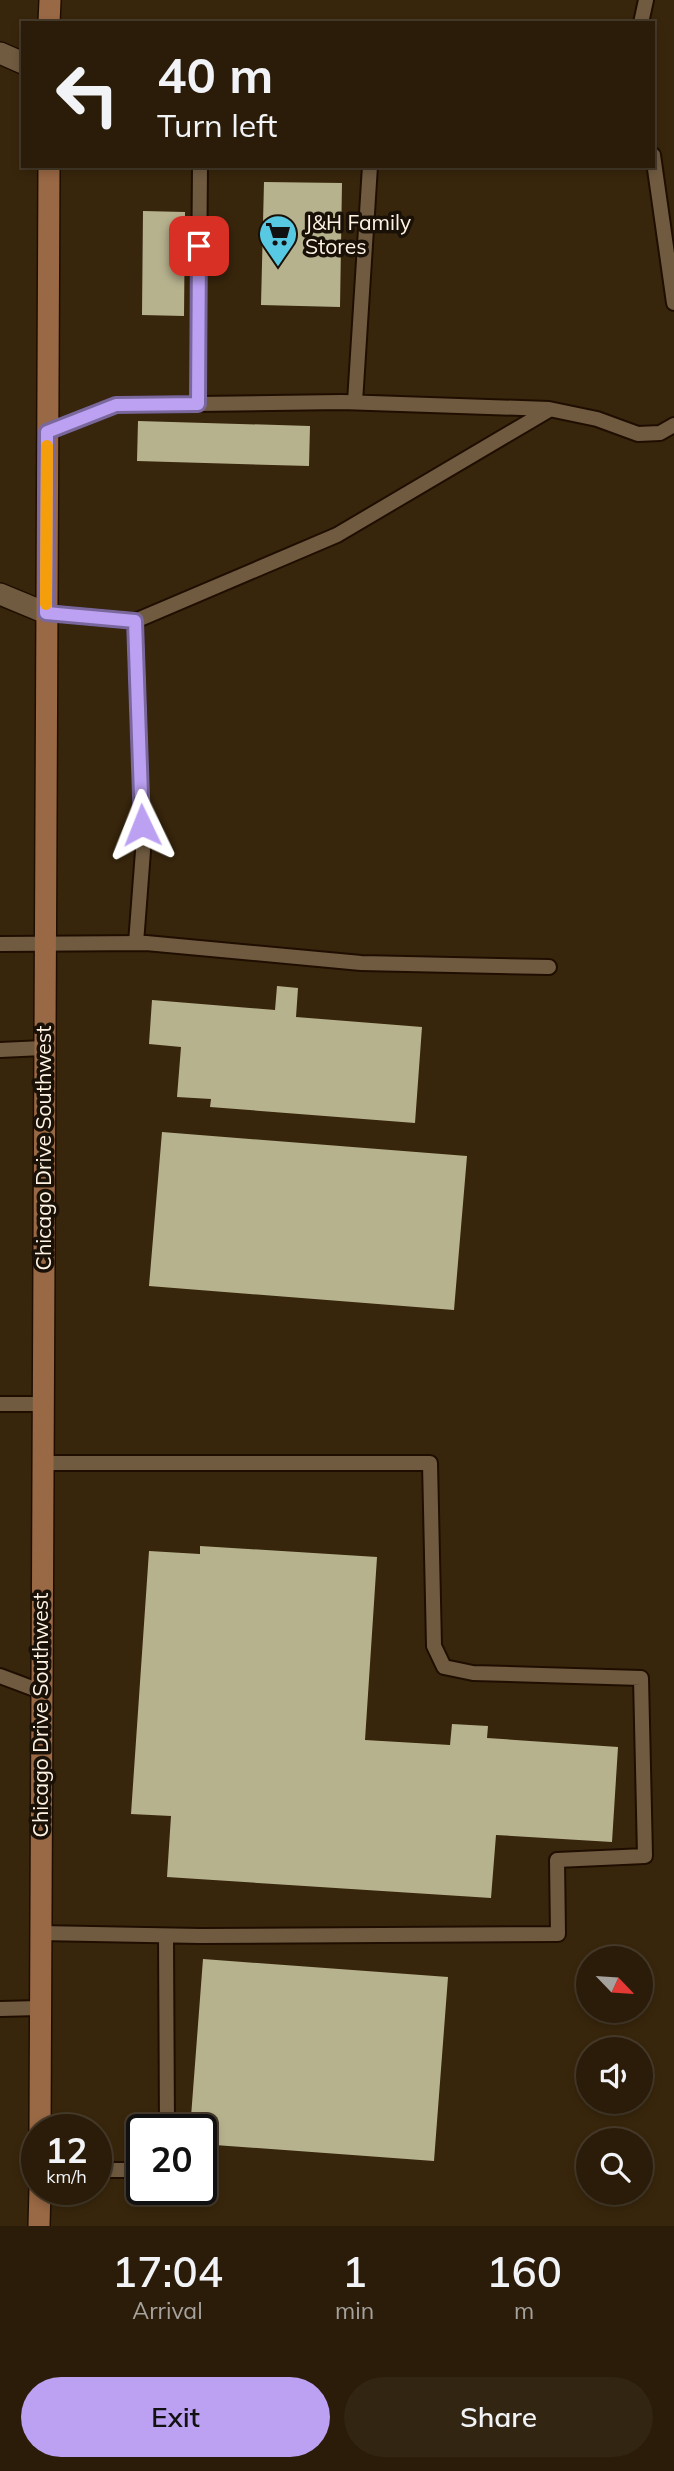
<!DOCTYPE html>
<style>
body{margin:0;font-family:Mulish,sans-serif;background:#322512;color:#f1f3f6;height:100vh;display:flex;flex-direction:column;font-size:26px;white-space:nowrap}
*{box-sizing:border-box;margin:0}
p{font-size:23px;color:#a5a19c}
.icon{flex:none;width:38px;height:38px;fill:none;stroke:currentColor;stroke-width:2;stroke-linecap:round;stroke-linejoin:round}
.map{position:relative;height:2226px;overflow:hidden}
.sheet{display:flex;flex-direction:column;background:#2a1c09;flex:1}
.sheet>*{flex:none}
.banner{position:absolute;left:21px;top:21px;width:634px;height:147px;border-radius:0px;box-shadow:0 4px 10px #0003,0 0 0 2px #463a2a;background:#2a1c09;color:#f1f3f6;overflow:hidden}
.needle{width:46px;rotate:115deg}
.fabs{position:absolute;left:576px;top:1946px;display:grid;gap:14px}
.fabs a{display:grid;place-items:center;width:77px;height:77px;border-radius:50%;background:#2a1c09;box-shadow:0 4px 10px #0003,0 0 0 2px #463a2a;font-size:35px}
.speed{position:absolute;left:21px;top:2114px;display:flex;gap:14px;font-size:35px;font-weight:700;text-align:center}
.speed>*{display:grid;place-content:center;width:91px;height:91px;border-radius:50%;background:#2a1c09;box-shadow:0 4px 10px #0003,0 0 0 2px #463a2a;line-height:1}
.speed small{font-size:18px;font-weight:400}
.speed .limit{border:4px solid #111;border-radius:10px;background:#fff;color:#111}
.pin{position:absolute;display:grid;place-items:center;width:60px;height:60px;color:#fff;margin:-30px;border-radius:14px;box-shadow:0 4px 10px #0006}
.me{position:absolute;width:77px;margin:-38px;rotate:358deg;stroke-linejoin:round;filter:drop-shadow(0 0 5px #0008)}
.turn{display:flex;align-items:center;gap:24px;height:147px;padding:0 21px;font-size:32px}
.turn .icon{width:91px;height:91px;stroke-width:2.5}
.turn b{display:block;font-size:49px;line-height:60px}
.eta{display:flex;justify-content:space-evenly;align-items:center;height:119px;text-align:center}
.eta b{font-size:42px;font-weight:600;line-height:49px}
.cta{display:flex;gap:14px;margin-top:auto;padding:14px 21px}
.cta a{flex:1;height:80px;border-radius:42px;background:#bca0f2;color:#111;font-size:28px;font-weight:600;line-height:80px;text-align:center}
.cta a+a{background:#322512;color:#f1f3f6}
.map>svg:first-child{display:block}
.building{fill:#b7b28e}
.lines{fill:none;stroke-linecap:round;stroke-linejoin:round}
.service-casing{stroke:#1f0e00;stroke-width:18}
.minor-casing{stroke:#1f0e00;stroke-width:24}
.secondary-casing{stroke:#1f0e00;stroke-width:24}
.service{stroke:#705b41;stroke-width:14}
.minor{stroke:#705b41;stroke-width:21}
.secondary{stroke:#996844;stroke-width:21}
.route-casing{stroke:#7a689d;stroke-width:18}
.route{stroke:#bca0f2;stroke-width:12}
.slow{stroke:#f59e0b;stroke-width:12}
.labels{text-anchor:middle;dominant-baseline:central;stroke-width:7;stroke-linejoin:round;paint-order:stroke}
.poi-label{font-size:21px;fill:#fff3e4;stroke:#191107;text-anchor:start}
.street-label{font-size:21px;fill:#fff3e4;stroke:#191107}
</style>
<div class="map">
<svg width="674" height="2226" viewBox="0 0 674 2226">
<rect width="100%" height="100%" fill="#38260c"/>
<path class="building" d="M264,182L342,183L340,307L261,305Z
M143,211L185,212L184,316L142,315Z
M138,421L310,426L309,466L137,461Z
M277,986L298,988L296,1017L422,1027L415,1123L210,1107L211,1099L177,1097L181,1047L149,1044L152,1000L275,1010Z
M162,1132L467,1156L454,1310L149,1286Z
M200,1546L377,1557L365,1740L450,1745L452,1724L488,1726L487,1738L618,1747L612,1842L496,1835L491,1898L167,1877L171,1816L131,1814L149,1551L200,1554Z
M203,1959L448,1977L434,2161L201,2144V2130H190Z"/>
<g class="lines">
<defs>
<path id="service" d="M641,23L646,0
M653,155L674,303
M355,402L370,166
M198,404L200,166
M47,432L116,405L342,402L549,409L597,419L638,434L660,433L674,425
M46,613L135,621L337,535L549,410
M135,621L143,851L136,943
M0,944L146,943L361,963L549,967
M0,1050L43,1048
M0,1404H42
M0,1676L40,1691
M39,1933L200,1936L558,1934L557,1860L645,1856L641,1678L473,1673L444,1667L434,1646L430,1463H41
M166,1936L167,2130
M0,2009L39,2008
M96,2170H142"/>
<path id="minor" d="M0,53L23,63
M0,594L46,613"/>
<path id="secondary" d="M49,23L50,0
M40,2130L49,166
M39,2226L40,2189"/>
</defs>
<use href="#service" class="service-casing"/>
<use href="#minor" class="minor-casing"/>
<use href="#secondary" class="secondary-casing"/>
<use href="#service" class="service"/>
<use href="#minor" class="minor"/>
<use href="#secondary" class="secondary"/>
</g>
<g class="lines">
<defs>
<path id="route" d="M142,825L135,621L46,613L47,432L116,405L198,404L199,246"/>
</defs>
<use href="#route" class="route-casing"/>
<use href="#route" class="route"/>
<path class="slow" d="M46,604L47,446"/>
</g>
<defs>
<symbol id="supermarket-pin" viewBox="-11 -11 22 30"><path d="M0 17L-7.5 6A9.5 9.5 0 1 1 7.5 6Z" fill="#57c9e2" stroke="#191107"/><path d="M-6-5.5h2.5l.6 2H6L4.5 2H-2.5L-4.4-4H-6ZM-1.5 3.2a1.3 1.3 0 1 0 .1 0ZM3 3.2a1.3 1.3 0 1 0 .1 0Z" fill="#111"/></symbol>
</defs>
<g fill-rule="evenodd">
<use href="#supermarket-pin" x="256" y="212" width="44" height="60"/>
</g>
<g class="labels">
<g class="poi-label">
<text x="305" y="222">J&amp;H Family<tspan x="305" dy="24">Stores</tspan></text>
</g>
<g class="street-label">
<text transform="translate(43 1148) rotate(-90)">Chicago Drive Southwest</text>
<text transform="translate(40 1715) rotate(-90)">Chicago Drive Southwest</text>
</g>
</g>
</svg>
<div class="fabs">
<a><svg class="needle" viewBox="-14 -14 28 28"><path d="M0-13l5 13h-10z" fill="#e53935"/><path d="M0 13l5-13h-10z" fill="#a5a19c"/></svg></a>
<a><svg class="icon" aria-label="sound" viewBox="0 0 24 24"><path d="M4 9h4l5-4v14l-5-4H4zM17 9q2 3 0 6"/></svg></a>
<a><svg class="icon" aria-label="search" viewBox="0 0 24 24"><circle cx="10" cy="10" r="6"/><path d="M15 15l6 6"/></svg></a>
</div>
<div class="speed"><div>12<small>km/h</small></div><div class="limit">20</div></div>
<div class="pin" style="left:199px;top:246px;background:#d93025"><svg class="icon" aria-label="arrive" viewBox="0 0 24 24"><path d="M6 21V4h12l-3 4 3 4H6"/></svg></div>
<svg class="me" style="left:142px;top:825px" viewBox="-20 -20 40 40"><path d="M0-17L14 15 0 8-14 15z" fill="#bca0f2" stroke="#fff" stroke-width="4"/></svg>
<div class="banner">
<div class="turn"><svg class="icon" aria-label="left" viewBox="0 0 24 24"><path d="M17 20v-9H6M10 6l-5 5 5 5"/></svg><div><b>40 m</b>Turn left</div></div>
</div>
</div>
<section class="sheet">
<div class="eta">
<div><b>17:04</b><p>Arrival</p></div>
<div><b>1</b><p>min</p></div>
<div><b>160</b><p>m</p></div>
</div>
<div class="cta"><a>Exit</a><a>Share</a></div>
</section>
